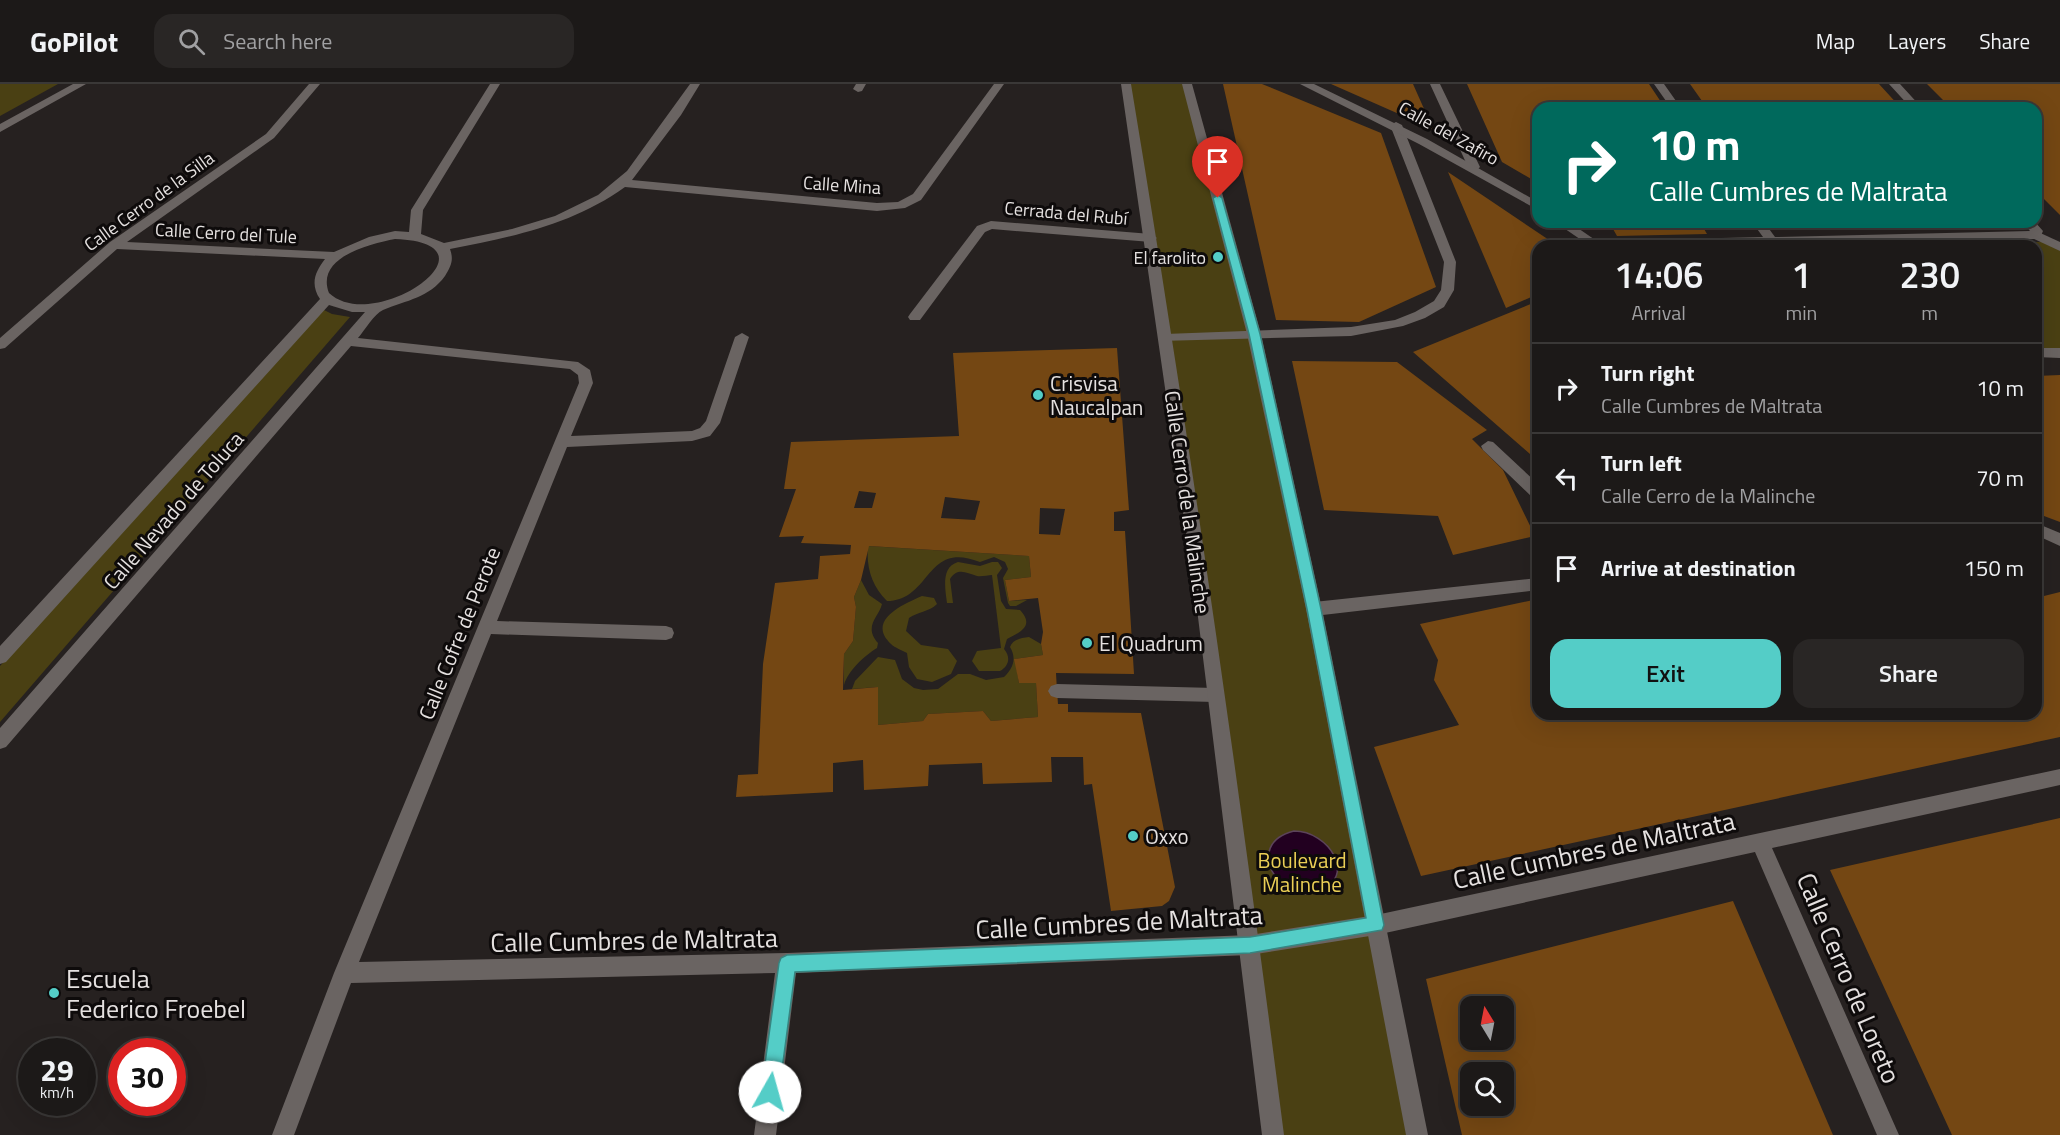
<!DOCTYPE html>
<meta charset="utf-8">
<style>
body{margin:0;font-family:"Titillium Web",sans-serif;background:#292625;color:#f1f3f6;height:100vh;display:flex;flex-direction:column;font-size:22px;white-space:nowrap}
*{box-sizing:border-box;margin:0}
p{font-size:20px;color:#a0a0a2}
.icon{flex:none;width:33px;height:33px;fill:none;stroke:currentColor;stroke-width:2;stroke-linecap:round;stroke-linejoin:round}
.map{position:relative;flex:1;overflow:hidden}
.sheet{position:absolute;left:1532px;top:156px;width:510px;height:480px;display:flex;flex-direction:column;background:#1c1918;border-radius:18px;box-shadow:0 6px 24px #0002,0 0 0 2px #3a3837}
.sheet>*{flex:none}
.guide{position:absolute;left:1532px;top:18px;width:510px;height:126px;border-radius:18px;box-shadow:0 6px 24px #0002,0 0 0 2px #3a3837;background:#00695c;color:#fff;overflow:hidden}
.needle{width:39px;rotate:350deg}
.buttons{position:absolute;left:1460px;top:912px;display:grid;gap:12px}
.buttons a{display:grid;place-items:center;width:54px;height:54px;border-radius:12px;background:#1c1918;box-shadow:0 6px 24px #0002,0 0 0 2px #3a3837;font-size:30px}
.speed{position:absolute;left:18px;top:954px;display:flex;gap:12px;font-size:30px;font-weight:700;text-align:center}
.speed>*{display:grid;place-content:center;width:78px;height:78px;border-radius:50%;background:#1c1918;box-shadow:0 6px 24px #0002,0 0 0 2px #3a3837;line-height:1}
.speed small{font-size:15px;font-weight:400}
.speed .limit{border:9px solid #d22;background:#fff;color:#111}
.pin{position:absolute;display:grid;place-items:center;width:51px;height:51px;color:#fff;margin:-62px -26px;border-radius:50% 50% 50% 0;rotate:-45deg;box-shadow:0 0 6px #0007}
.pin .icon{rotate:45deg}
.me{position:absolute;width:66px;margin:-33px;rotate:7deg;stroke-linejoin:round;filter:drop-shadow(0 0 4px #0008)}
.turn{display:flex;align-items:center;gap:21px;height:126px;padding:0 18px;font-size:27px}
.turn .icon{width:78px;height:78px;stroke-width:2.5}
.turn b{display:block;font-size:42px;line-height:51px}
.eta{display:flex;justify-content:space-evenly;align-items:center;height:102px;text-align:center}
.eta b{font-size:36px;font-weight:600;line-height:42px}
.cta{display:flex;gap:12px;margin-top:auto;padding:12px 18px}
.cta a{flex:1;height:69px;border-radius:18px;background:#54cdc7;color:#111;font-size:24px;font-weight:600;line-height:69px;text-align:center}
.cta a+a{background:#292625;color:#f1f3f6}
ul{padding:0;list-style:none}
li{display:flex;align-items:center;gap:18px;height:90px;padding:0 18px;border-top:2px solid #3a3837}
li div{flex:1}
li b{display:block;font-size:22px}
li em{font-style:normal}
header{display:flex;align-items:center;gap:36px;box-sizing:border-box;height:84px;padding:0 30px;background:#1c1918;border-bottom:2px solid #3a3837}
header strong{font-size:28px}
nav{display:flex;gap:33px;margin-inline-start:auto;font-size:21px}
.search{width:420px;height:54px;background:#292625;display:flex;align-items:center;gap:15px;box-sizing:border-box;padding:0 21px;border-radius:18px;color:#a0a0a2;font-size:22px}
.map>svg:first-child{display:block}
.green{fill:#4a4013}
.water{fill:#220020;stroke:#5c445a;stroke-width:1.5}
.building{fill:#744713;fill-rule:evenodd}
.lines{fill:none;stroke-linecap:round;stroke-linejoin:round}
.service{fill:#6a6462;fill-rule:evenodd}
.pedestrian{fill:#6a6462;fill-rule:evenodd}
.minor{fill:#6a6462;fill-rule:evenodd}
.tertiary{fill:#6a6462;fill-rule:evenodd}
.route{fill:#54cdc7;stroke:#378581;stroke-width:1.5}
.poi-dot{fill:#54cdc7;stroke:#0e0b0b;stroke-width:2}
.labels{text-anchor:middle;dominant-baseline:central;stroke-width:6;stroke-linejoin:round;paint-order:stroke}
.far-street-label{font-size:18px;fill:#e5e1e0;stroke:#0e0b0b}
.far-poi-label{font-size:18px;fill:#e5e1e0;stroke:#0e0b0b;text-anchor:end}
.poi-label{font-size:21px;fill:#e5e1e0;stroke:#0e0b0b;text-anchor:start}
.street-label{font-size:21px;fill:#e5e1e0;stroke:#0e0b0b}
.park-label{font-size:21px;fill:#ebcf56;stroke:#0e0b0b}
.near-street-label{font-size:26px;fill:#e5e1e0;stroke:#0e0b0b}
.near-poi-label{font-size:26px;fill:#e5e1e0;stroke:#0e0b0b;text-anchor:start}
</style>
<header>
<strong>GoPilot</strong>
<div class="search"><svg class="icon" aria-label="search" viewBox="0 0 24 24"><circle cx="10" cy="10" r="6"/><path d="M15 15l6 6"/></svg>Search here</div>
<nav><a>Map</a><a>Layers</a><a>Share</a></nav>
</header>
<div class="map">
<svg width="2060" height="1051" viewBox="0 0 2060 1051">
<rect width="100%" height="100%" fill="#262120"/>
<path class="green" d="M0,0H58L0,32Z
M1126,0H1187L1254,250L1417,1051H1276Z
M1772,158H2060V266L2036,268V162L1596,161Z
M320,224L332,230L350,233L0,638V582Z
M868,462L1029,472L1031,493L1005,496L1009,517L1027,516L1016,522H1010L1008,519L1003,494L1008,485L1005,478L994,473L980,478C925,456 932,516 887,517C872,502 866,484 868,462Z
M958,478L980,482L992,478H998L1002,484L997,491L1001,517L1006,525L1020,526C1035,542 1020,548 1007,555L1004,565C1011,573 1009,582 1000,587H979L972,577L977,567L1001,564L992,491C988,491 981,493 977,492C966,489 958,483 950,495L953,519H947C945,504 941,483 958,478Z
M861,496L869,511L882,520C879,533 863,542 878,559L877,564C864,572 848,587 844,601V570L853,557L856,523L854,513Z
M922,512L934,514L937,520C929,528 917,528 909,534L906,547L921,561L948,565L957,577L951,590L932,598L917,595L909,583L907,569C902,566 895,564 891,560C865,536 906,519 922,512Z
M1029,553L1041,560L1043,571L1015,575L1019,599H1036L1038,633L991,637L983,627L928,630L923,637L878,641V603L852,605L855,597L878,573L895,576L902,595L914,604L923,606L938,605L958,590H970L986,596L1004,593C1013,584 1017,575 1010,563C1013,555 1021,554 1029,553Z"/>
<path class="water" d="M1294,747C1329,747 1357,792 1320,807C1281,823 1241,760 1294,747Z"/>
<path class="building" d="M1223,0H1262L1381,49L1436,203L1359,238L1276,236Z
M1331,0H1413L1433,45Z
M1467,0H1649L1665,24H1538V99L1502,78Z
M1690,0H1879L1901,24H1707Z
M1927,0H2060V131L2036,107V24H1951Z
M1448,88L1558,162H1538V210L1506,224Z
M1609,138H1700L1707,150L1617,152Z
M1789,138H2007L2015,146L1791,141Z
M1538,217V377L1413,268Z
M1117,264L1129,426L1114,428V447H1125L1134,590L1056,589L1057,607L1058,620H1068V628L1141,629L1175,803L1169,817L1162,822L1111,827L1092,700L1084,701L1083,673H1051L1052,698L983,700L982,679L929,681L928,702L864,706L863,676L833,679V708L736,713L738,691L758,690L763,580L775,499L818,495L820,472L850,470L851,461L801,459L804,452L779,453L796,405H784L791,358L959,352L953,269ZM859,407L876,409L872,424H854ZM945,413L980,417L975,436L941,434ZM1040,424L1065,425L1060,451L1039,450ZM869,462L1029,472L1031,493L1005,496L1009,517L1038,514L1043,548L1041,560L1043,571L1014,575L1019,599H1036L1038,633L991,637L983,627L928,630L923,637L878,641V603L843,606L844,570L853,557L856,523L854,513L861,496Z
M1292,277L1397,278L1487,346L1472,355L1503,386L1535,452L1453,471L1438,432L1324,426Z
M2060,291V438L2036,429V292Z
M2060,508V653L1421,792L1374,663L1459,641L1434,596L1438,576L1420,540L1538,515V630H2036V514Z
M2060,734V1051H1952L1830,786Z
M1733,817L1833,1051H1462L1426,895ZM1470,922H1503V956H1470ZM1470,988H1503V1022H1470Z"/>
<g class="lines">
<path class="service" d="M1057,600L1215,604L1221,606L1224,611L1221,616L1215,618L1057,614L1051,612L1048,607L1051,602Z"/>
<path class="pedestrian" d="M2036,147L2060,158V167L2032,154L2030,151L2032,148Z"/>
<path class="minor" d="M309,0H320L274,54L127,158L334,168L369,153L395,147L409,148L411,126L490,0H500L423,126L421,150L444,159L512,145L555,132L598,111L627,87L690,0H700L681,31L632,96L877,119L898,118L913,110L994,0H1004L921,116L905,124L877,127L625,103C572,141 512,153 450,165C454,176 451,182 445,192C429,214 407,216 383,226C374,230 365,246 358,254L578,278L590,286L593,299L571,352L692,347L700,344L706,337L735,253L742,249L749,253L720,339L710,352L692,357L567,363L497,537L666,542L672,544L674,549L672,554L666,556L491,550L359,878L787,869L1250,851L1376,831L2060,685V701L1772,764L1899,1051H1877L1755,768L1376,851L1250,871L796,889L776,1051H754L775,889L351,899L294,1051H272L334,889L579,299L578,291L570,285L351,262L6,663L0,665V644L365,228H352L329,221L6,578L0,580V562L320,215C310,200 315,188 325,175L117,165L5,264L0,265V254L110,158L266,50ZM395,155C507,159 375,252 329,209C315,173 370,160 395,155Z
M856,0H866L862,7L858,8L853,5Z
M1430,0H1440L1480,83L1478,85H1470L1468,83Z
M1654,0H1664L1681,24H1671Z
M1889,0H1900L1922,24H1911Z
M1396,38L1402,41L1456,178L1454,206L1444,223L1425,234L1403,242L1351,252L1160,257L1158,254L1160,251L1165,250L1351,243L1395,236L1415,228L1434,217L1441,206L1444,178L1390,41Z
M991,137L1151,150L1157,154L1151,158L992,145L985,148L920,236H910L908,233L910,230L977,142Z
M1752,138H1764L1775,153L2030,147L2022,138H2035L2043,147L2040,154L2036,155L1772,162L1590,161L1596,157L1763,153Z
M2036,264H2060V274L2036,273Z
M1488,357L1493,358L1538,400V415L1533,414L1483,366L1481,362Z
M1538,494V506L1314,532L1308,530L1306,525L1308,520L1314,518Z"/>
<path class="tertiary" d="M73,0H86L0,48V40Z
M1121,0H1131C1189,349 1239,700 1284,1051H1262L1197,525Z
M1182,0H1192L1261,250L1322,525L1428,1051H1406L1306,525L1247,250Z
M1300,0H1314L1427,55L1538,118V126L1419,60Z
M1555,138H1569L1604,162H1590Z
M2036,439L2060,449V462L2036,451Z"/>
</g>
<path class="route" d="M1218,111L1222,114L1260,250L1321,525L1384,841L1382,846L1250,869L795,888L779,1008L777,1015L770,1017L764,1015L761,1008L779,879L781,874L787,871L1250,853L1366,834L1307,525L1249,250L1213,114Z"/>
<g class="poi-dot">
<circle cx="1218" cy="173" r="6"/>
<circle cx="1038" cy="311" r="6"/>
<circle cx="1087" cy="559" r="6"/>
<circle cx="1133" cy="752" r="6"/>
<circle cx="54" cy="909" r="6"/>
</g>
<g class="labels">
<g class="far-street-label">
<text transform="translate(1449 49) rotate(29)">Calle del Zafiro</text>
<text transform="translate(842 101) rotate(4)">Calle Mina</text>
<text transform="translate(149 117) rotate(-36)">Calle Cerro de la Silla</text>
<text transform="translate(1066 129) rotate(5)">Cerrada del Rubí</text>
<text transform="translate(226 149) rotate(3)">Calle Cerro del Tule</text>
</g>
<g class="far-poi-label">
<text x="1206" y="173">El farolito</text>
</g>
<g class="poi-label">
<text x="1050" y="299">Crisvisa<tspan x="1050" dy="24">Naucalpan</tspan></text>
<text x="1099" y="559">El Quadrum</text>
<text x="1145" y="752">Oxxo</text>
</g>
<g class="street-label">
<text transform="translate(1188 418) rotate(82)">Calle Cerro de la Malinche</text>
<text transform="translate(173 426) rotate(-49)">Calle Nevado de Toluca</text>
<text transform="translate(459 549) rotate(-68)">Calle Cofre de Perote</text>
</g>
<g class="park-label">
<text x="1302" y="776">Boulevard<tspan x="1302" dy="24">Malinche</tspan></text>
</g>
<g class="near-street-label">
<text transform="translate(1594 766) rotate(-12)">Calle Cumbres de Maltrata</text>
<text transform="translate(1119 838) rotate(-3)">Calle Cumbres de Maltrata</text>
<text transform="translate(634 856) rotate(-1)">Calle Cumbres de Maltrata</text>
<text transform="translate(1849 894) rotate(67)">Calle Cerro de Loreto</text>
</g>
<g class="near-poi-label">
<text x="66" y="894">Escuela<tspan x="66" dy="30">Federico Froebel</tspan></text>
</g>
</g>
</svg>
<div class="buttons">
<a><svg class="needle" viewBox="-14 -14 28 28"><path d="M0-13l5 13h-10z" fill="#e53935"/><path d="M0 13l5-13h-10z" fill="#a0a0a2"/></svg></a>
<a><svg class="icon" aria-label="search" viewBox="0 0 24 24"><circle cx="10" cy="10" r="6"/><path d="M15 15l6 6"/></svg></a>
</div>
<div class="speed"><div>29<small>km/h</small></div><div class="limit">30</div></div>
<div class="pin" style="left:1218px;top:114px;background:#d93025"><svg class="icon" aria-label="arrive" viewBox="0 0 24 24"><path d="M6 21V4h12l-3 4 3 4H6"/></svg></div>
<svg class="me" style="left:770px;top:1008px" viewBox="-20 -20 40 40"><circle r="19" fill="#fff"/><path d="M0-13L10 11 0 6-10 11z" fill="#54cdc7"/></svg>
<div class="guide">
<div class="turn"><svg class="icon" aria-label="right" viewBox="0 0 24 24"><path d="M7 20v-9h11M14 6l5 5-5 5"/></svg><div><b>10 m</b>Calle Cumbres de Maltrata</div></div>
</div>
<section class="sheet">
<div class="eta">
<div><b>14:06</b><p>Arrival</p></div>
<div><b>1</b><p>min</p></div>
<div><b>230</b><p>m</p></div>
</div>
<ul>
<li><svg class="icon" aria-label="right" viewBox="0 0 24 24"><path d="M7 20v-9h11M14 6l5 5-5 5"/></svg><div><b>Turn right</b><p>Calle Cumbres de Maltrata</p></div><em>10 m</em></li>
<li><svg class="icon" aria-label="left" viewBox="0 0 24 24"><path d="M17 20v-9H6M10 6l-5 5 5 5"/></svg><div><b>Turn left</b><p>Calle Cerro de la Malinche</p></div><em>70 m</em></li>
<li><svg class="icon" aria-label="arrive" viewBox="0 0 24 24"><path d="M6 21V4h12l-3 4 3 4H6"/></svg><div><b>Arrive at destination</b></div><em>150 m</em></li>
</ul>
<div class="cta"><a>Exit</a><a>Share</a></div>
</section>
</div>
